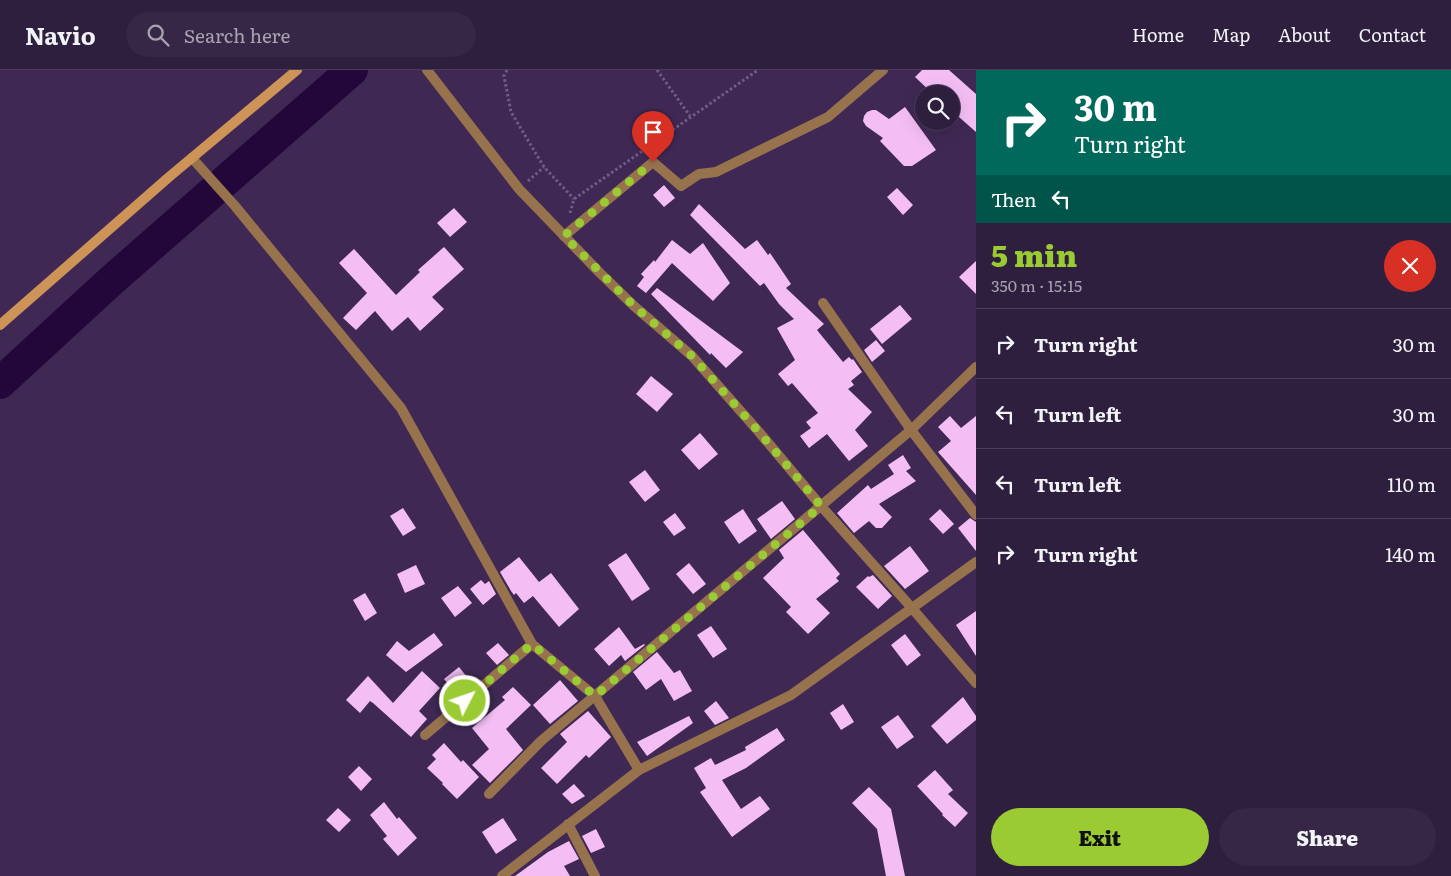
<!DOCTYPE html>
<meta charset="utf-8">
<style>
body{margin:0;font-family:Literata,serif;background:#372746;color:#f1f3f6;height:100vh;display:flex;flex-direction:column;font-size:19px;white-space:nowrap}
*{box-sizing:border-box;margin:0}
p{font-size:16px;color:#a7a2b0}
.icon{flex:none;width:28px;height:28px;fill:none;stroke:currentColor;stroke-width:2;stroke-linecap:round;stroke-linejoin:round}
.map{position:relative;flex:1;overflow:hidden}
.panel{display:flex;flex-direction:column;background:#2f1f3f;width:475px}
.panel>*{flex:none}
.banner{background:#00695c;color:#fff;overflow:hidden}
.tools{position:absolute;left:915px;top:15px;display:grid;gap:10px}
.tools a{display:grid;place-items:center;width:45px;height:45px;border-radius:50%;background:#2f1f3f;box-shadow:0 5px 20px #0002,0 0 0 1px #4a3d59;font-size:25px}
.pin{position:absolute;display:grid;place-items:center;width:42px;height:42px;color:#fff;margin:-51px -21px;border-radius:50% 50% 50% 0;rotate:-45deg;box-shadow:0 0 5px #0007}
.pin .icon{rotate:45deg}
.me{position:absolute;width:55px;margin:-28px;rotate:49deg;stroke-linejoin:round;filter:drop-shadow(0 0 4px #0008)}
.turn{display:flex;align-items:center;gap:18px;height:105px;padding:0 15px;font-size:22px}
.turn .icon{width:65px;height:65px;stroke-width:2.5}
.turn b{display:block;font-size:35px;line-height:42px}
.then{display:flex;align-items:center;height:48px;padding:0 15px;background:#0003;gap:10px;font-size:19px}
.round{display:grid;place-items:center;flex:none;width:52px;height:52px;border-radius:26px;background:#372746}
.summary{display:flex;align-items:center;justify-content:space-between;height:85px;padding:0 15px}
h1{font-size:30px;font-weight:800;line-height:38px;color:#9bcb33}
.button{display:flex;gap:10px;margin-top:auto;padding:10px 15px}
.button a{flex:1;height:58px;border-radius:30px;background:#9bcb33;color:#111;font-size:20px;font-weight:800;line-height:58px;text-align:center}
.button a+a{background:#372746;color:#f1f3f6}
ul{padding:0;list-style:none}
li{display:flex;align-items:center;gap:15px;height:70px;padding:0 15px;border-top:1px solid #4a3d59}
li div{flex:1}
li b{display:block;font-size:19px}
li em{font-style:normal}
header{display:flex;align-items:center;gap:30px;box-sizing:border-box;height:70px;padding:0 25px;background:#2f1f3f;border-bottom:1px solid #4a3d59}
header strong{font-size:24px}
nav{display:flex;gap:28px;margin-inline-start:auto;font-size:18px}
.search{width:350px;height:45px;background:#372746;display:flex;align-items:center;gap:12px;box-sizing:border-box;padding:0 18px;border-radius:28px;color:#a7a2b0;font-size:19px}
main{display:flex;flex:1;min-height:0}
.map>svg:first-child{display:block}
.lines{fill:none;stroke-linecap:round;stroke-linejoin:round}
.river{stroke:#24073a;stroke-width:32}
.building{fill:#f4bef4}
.path{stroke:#705d82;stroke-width:3;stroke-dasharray:2.5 2.5;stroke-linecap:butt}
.lane{stroke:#96724d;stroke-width:10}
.street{stroke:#96724d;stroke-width:10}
.secondary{stroke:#cd9357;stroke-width:10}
.route{stroke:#9bcb33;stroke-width:9;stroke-dasharray:0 16.2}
</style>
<header>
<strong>Navio</strong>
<div class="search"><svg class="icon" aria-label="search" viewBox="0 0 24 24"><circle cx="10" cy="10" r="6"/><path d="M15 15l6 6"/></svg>Search here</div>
<nav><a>Home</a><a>Map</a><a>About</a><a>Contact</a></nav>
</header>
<main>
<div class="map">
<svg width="976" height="806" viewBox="0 0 976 806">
<rect width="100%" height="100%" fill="#3f2954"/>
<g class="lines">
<path class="river" d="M0,313L112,210L352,0"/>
</g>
<path class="building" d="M922,0H949L976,24V62L951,40V24H933L915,7Z
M905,37L936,80L912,96H904L880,71L883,68L866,56L863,51L864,46L867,42L872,40H876L889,49Z
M664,115L675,128L664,137L653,125Z
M897,118L913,135L903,145L887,127Z
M699,134L745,179L757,170L768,185L770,183L791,214L786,218L824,254L817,260L843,292L849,287L852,290L853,289L862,302L851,311L854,315L848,319L872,342L855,360L868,376L849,391L827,364L809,378L800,366L811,358L806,352L818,343L792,313L788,316L778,304L795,290L777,258L794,249L779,234L764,213L760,216L690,145Z
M454,138L467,152L450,167L437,153Z
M672,170L690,184L703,173L730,213L713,231L672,193L646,223L637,216L644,207L641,204L654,190L655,192Z
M444,177L464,199L432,227L444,239L420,261L408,247L392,261L375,241L356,260L343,248L367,223L339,193L354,179L396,225L420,202L418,200Z
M976,191V224L959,207Z
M657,218L743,282L726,298L711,283L710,285L651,224Z
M900,235L912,249L882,274L870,259Z
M876,270L885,281L872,292L864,280Z
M651,306L673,324L657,342L636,324Z
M950,346L961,358L976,346V425L938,382L951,371L938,357Z
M700,363L718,384L699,400L681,380Z
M903,385L911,398L906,401L916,411L879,434L892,447L882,458H876L869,451L854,463L837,443L868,415L871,419L894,404L888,395Z
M645,400L660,420L645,432L629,412Z
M782,431L795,449L771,469L757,449Z
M403,438L416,458L403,466L390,446Z
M743,439L757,461L739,474L724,452Z
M940,439L954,454L943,464L929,449Z
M675,443L686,458L674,466L663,452Z
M970,448L976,452V481L958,458Z
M803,460L840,504L836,508L839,511L816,529L830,543L808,564L786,542L791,537L763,508L784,488L779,480Z
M910,476L929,501L905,519L884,496Z
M626,483L650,519L632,531L608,495Z
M519,487L539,512L551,503L579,539L559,557L533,526L524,533L516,523L514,525L511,521L500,502Z
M689,493L706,514L693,524L676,504Z
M416,495L425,514L405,523L397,504Z
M873,505L892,526L878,539L856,517L868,506L869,507Z
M481,510L485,514L489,511L496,524L483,535L470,519Z
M458,516L472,533L455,547L441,528Z
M365,523L377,543L365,551L353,530Z
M976,541V586L956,555Z
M711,556L727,579L713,588L697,565Z
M619,557L635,579L644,574L645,575L625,591L621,585L609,596L594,579Z
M434,563L443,575L406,602L386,585L397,571L409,581Z
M905,564L921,585L907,596L891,575Z
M498,573L509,585L497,595L486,583Z
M657,582L674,603L680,600L692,621L674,631L661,609L646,620L633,602Z
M459,597L471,612L456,624L444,609Z
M422,601L440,618L419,641L427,649L411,667L373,633L370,631L360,643L346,630L368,606L393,633Z
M560,610L578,631L550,654L533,635Z
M513,617L531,635L506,659L523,680L490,713L472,695L489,679L472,658L505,630L502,627Z
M963,627L976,646V650L947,674L931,656Z
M716,631L729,648L715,655L704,641Z
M843,634L854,652L841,660L830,643Z
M588,641L611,667L589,688L586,685L557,714L541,698L567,672L560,664Z
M898,645L914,667L897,679L881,657Z
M689,646L693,653L647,686L637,672Z
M777,658L785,670L746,698L722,710L741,739L760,726L770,739L732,767L700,722L706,718L694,698L711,688L715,695L746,680L745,677Z
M444,673L461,692L463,690L479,707L457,729L442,714L443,713L427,698L436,689L432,685Z
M359,696L372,709L361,721L348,707Z
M935,700L953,720L948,724L968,743L955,757L942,745L943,744L917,716Z
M574,714L585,726L572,734L562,724Z
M869,717L891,739L905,806H886L877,759L852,733Z
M384,732L397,749L399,747L417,768L398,786L383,769L387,766L370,745Z
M338,738L351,750L339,762L326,750Z
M503,748L517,770L496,784L482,762Z
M596,759L605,777L591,783L582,766Z
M569,771L579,789L564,796L570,806H515L548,782Z"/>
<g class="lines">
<path class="path" d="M507,0L504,6L511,42L544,97L574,129
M657,0L690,46
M528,111L544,97
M570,143L574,129L758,0"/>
<path class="lane" d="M564,166L653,92L681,116L699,104L716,102L828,47L883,0"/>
<path class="street" d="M427,0L519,119L599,202L634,236L692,286L759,362L821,436L911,537L976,613
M192,88L235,136L401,338L532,574L425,665
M823,233L911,360L976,445
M532,574L595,626L639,700
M489,724L541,671L911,360L976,297
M568,754L595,806
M502,806L639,700L791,625L976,492"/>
<path class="secondary" d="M0,255L169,107L297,0"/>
</g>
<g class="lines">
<path class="route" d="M465,631L532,574L595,626L821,436L759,362L692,286L634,236L564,166L653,92"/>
</g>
</svg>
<div class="tools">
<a><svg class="icon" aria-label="search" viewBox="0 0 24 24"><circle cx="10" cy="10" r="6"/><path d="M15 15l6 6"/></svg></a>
</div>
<div class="pin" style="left:653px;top:92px;background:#d93025"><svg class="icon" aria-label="arrive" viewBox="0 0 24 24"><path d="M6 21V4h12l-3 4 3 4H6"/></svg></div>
<svg class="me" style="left:465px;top:631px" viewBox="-20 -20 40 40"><circle r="17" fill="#9bcb33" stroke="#fff" stroke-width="3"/><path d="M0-11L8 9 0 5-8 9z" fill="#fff"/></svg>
</div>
<section class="panel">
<div class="banner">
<div class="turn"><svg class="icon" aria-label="right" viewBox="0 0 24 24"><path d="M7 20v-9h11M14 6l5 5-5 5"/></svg><div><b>30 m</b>Turn right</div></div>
<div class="then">Then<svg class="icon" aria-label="left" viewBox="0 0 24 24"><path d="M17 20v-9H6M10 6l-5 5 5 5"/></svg></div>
</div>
<div class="summary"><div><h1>5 min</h1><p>350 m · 15:15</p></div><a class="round" style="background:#d93025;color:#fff"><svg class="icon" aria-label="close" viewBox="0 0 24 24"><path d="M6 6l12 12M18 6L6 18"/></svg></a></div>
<ul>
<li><svg class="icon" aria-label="right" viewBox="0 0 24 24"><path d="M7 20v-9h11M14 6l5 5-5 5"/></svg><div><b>Turn right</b></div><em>30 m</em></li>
<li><svg class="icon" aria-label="left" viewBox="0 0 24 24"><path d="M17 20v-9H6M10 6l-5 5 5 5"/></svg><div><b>Turn left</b></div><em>30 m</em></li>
<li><svg class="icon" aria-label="left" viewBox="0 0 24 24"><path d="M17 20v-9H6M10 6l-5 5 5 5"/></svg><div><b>Turn left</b></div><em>110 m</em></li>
<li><svg class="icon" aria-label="right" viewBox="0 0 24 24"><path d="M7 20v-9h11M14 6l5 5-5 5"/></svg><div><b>Turn right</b></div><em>140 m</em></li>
</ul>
<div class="button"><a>Exit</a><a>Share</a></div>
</section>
</main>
